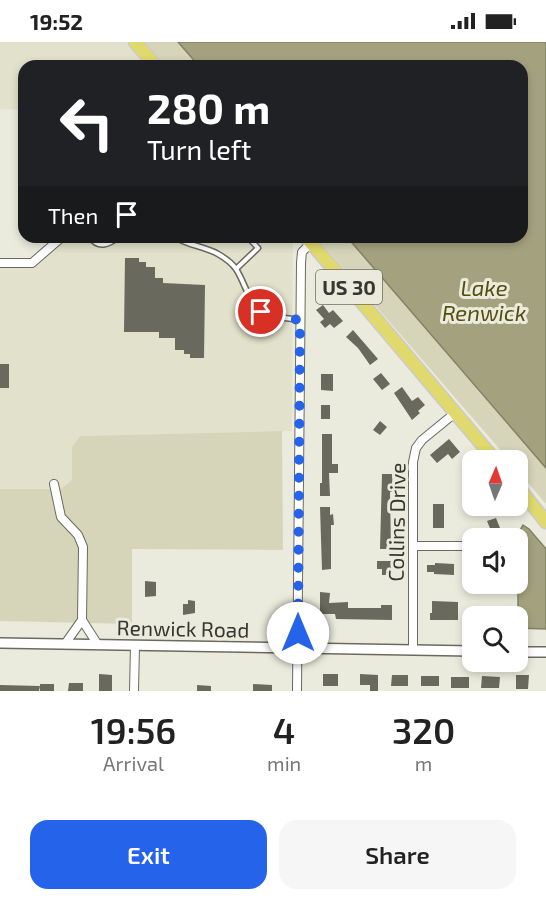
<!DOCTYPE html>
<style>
body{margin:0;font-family:"Exo 2",sans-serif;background:#f6f6f6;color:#222;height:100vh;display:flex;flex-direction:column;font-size:22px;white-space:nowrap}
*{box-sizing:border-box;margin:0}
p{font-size:20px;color:#767676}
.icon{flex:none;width:33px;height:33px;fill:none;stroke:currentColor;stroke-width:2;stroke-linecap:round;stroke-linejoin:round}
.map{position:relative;height:649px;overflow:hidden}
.drawer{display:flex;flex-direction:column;background:#fff;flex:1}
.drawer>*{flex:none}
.top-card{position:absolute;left:18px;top:18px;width:510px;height:183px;border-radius:18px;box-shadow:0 3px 9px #0003;background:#202124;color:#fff;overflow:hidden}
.needle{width:39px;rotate:2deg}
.buttons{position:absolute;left:462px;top:408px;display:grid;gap:12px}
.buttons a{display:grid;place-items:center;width:66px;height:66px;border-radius:12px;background:#fff;box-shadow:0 3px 9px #0003;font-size:30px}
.pin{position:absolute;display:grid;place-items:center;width:51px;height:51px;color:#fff;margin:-26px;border:3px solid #fff;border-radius:50%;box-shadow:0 2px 6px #0007}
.me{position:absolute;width:66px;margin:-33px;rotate:0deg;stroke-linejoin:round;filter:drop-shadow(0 0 4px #0008)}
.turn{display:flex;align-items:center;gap:21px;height:126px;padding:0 30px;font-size:27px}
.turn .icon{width:78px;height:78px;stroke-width:2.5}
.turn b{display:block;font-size:42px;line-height:51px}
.then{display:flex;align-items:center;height:57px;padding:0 30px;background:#0003;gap:12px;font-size:22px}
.eta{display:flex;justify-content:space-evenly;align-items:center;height:102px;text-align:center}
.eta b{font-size:36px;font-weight:600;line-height:42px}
.action{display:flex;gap:12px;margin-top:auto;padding:12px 30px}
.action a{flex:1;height:69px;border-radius:18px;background:#2563eb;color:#fff;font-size:24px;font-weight:600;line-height:69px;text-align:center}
.action a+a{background:#f6f6f6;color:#222}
.status{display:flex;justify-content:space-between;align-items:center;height:42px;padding:0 30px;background:#fff;direction:ltr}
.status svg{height:16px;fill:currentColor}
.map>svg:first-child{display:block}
.built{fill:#e2e1cb}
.green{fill:#d6d5ba}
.water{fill:#a4a27e;stroke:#838267;stroke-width:1.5}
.building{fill:#69695d}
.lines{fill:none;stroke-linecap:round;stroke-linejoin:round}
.service-casing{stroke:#6b6a5e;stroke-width:7}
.minor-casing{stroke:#6b6a5e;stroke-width:10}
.tertiary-casing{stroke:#6b6a5e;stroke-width:12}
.primary-casing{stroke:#cbcbc9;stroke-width:15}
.service{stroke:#fff;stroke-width:4}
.minor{stroke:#fff;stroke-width:8}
.tertiary{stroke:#fff;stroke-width:9}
.primary{stroke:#e0d96d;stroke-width:12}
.route{stroke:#2563eb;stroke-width:10;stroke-dasharray:0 18}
.labels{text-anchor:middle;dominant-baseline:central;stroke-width:6;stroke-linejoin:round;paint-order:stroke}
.shield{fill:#ebebdd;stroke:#6d6d65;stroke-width:1.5}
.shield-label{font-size:20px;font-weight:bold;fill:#373731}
.street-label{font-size:21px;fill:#373731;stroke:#ebebdd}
.water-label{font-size:22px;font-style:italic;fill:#524e0e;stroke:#ebebdd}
</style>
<div class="status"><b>19:52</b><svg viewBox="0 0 49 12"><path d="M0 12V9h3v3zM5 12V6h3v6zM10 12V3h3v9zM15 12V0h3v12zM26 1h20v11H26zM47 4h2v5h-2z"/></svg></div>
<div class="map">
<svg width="546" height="649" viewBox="0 0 546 649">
<rect width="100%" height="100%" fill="#ebebdd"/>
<path class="built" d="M0,0H126L147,24H24V68L0,67Z
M66,195H293L292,389L80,394L72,405V439L61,447H0V225L38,221L61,202Z"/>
<path class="green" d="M144,0H546V462L518,429V418H509L316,195H522V24H166Z
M282,389L283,508L132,507V582L0,579V447H61L72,438V405L80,394Z"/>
<path class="water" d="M178,0H546V426L347,195H522V24H199Z
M523,483L529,487L546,507V587L518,586V496H516V495Z"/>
<path class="building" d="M125,216H139V220H146V225H155V236H163V241L205,243L204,316H190V312H184V308H175V296H159V290H124Z
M323,263L329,271L333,268L343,279L334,286L330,282L325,286L320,280L324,277L316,268Z
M353,288L378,317L370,323L358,306L346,295Z
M0,322H9V346H0Z
M381,331L390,342L382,348L373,337Z
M321,332H333V349L321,348Z
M402,345L412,359L418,355L425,363L418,369L420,371L412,378L394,351Z
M321,363H330V377H321Z
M380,379L387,385L380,393L373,388Z
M322,392H332V422H338V431H329L330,454H320V441H322Z
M449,397L460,410L452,417L448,412L437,421L430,413Z
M470,423L472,426V440L463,429Z
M382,432H392L393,450H390L391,507H380Z
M433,462H444V486H433Z
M320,465H330V473L333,472L334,483H331V527L322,528Z
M496,476L504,496H494L487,479Z
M377,519H393V533H382V527H377Z
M435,521L454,522V533L434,532V530H427V523H435Z
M145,539L156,540V554L145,555Z
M320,550L330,551L329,561L348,560V566H381V563H392V578L336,577L335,572H320Z
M188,558L195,559V571L183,573V562H188Z
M432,559L458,560V578H430V571H432Z
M470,568L505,570V574H470Z
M99,632L112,633V649H99Z
M323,632H338V644H323Z
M360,632L378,633V649H370V643H360Z
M392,633H408V644H391Z
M516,633H529L528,647H516Z
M421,634H439V644H421Z
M482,634L500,635L499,646H481Z
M451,635H469V646H451Z
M69,641H83V649H68Z
M40,642H54V649H40Z
M253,642L272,643V649H253Z
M0,643L40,644L39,649H0Z
M197,643L211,644V649H197Z"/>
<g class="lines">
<defs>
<path id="service" d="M90,195C98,207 109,203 118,195
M176,195C183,202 206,205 218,212C225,216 232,221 236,227C246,242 249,265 267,273C277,276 289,276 300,278
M236,227L258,206L248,195"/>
<path id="minor" d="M0,221H32L62,195
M54,442L61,475L78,493L83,505L82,578L98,603
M414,504H471
M65,602L82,578
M413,608V420L416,406L422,398L455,371
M134,649L135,603
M297,649L301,221L302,210L311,201"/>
<path id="tertiary" d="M0,601L472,609
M518,610H546"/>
<path id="primary" d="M135,0L156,24
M306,195L349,245L495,418
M518,445L546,480"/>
</defs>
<use href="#service" class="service-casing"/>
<use href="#minor" class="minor-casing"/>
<use href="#tertiary" class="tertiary-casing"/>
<use href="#primary" class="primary-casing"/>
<use href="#service" class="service"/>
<use href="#minor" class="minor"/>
<use href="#tertiary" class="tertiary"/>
<use href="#primary" class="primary"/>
</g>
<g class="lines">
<path class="route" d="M261,270L269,274L300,278L298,591"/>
</g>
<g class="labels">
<rect class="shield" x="316" y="228" width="66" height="34" rx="4.5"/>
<g class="shield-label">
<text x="349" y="245">US 30</text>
</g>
<g class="street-label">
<text transform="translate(396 480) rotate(-89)">Collins Drive</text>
<text transform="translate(183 586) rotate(1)">Renwick Road</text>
</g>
<g class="water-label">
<text x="484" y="245">Lake<tspan x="484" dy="25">Renwick</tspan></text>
</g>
</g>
</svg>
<div class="buttons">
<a><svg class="needle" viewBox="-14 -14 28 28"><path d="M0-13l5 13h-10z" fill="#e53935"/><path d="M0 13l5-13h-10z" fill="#767676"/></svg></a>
<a><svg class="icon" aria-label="sound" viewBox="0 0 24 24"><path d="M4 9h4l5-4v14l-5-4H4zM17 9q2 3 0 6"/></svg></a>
<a><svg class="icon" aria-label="search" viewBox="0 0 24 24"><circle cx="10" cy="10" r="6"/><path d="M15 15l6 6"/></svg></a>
</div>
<div class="pin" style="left:261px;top:270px;background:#d93025"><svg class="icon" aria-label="arrive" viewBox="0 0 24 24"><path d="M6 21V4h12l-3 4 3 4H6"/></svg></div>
<svg class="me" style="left:298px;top:591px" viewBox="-20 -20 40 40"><circle r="19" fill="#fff"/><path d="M0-13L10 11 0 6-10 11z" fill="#2563eb"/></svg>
<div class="top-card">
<div class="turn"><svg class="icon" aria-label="left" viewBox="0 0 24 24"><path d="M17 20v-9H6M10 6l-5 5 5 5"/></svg><div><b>280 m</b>Turn left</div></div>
<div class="then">Then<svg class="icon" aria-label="arrive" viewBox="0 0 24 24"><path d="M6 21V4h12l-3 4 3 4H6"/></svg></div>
</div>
</div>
<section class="drawer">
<div class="eta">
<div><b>19:56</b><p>Arrival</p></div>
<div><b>4</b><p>min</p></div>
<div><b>320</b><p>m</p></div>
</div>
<div class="action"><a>Exit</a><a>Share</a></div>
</section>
